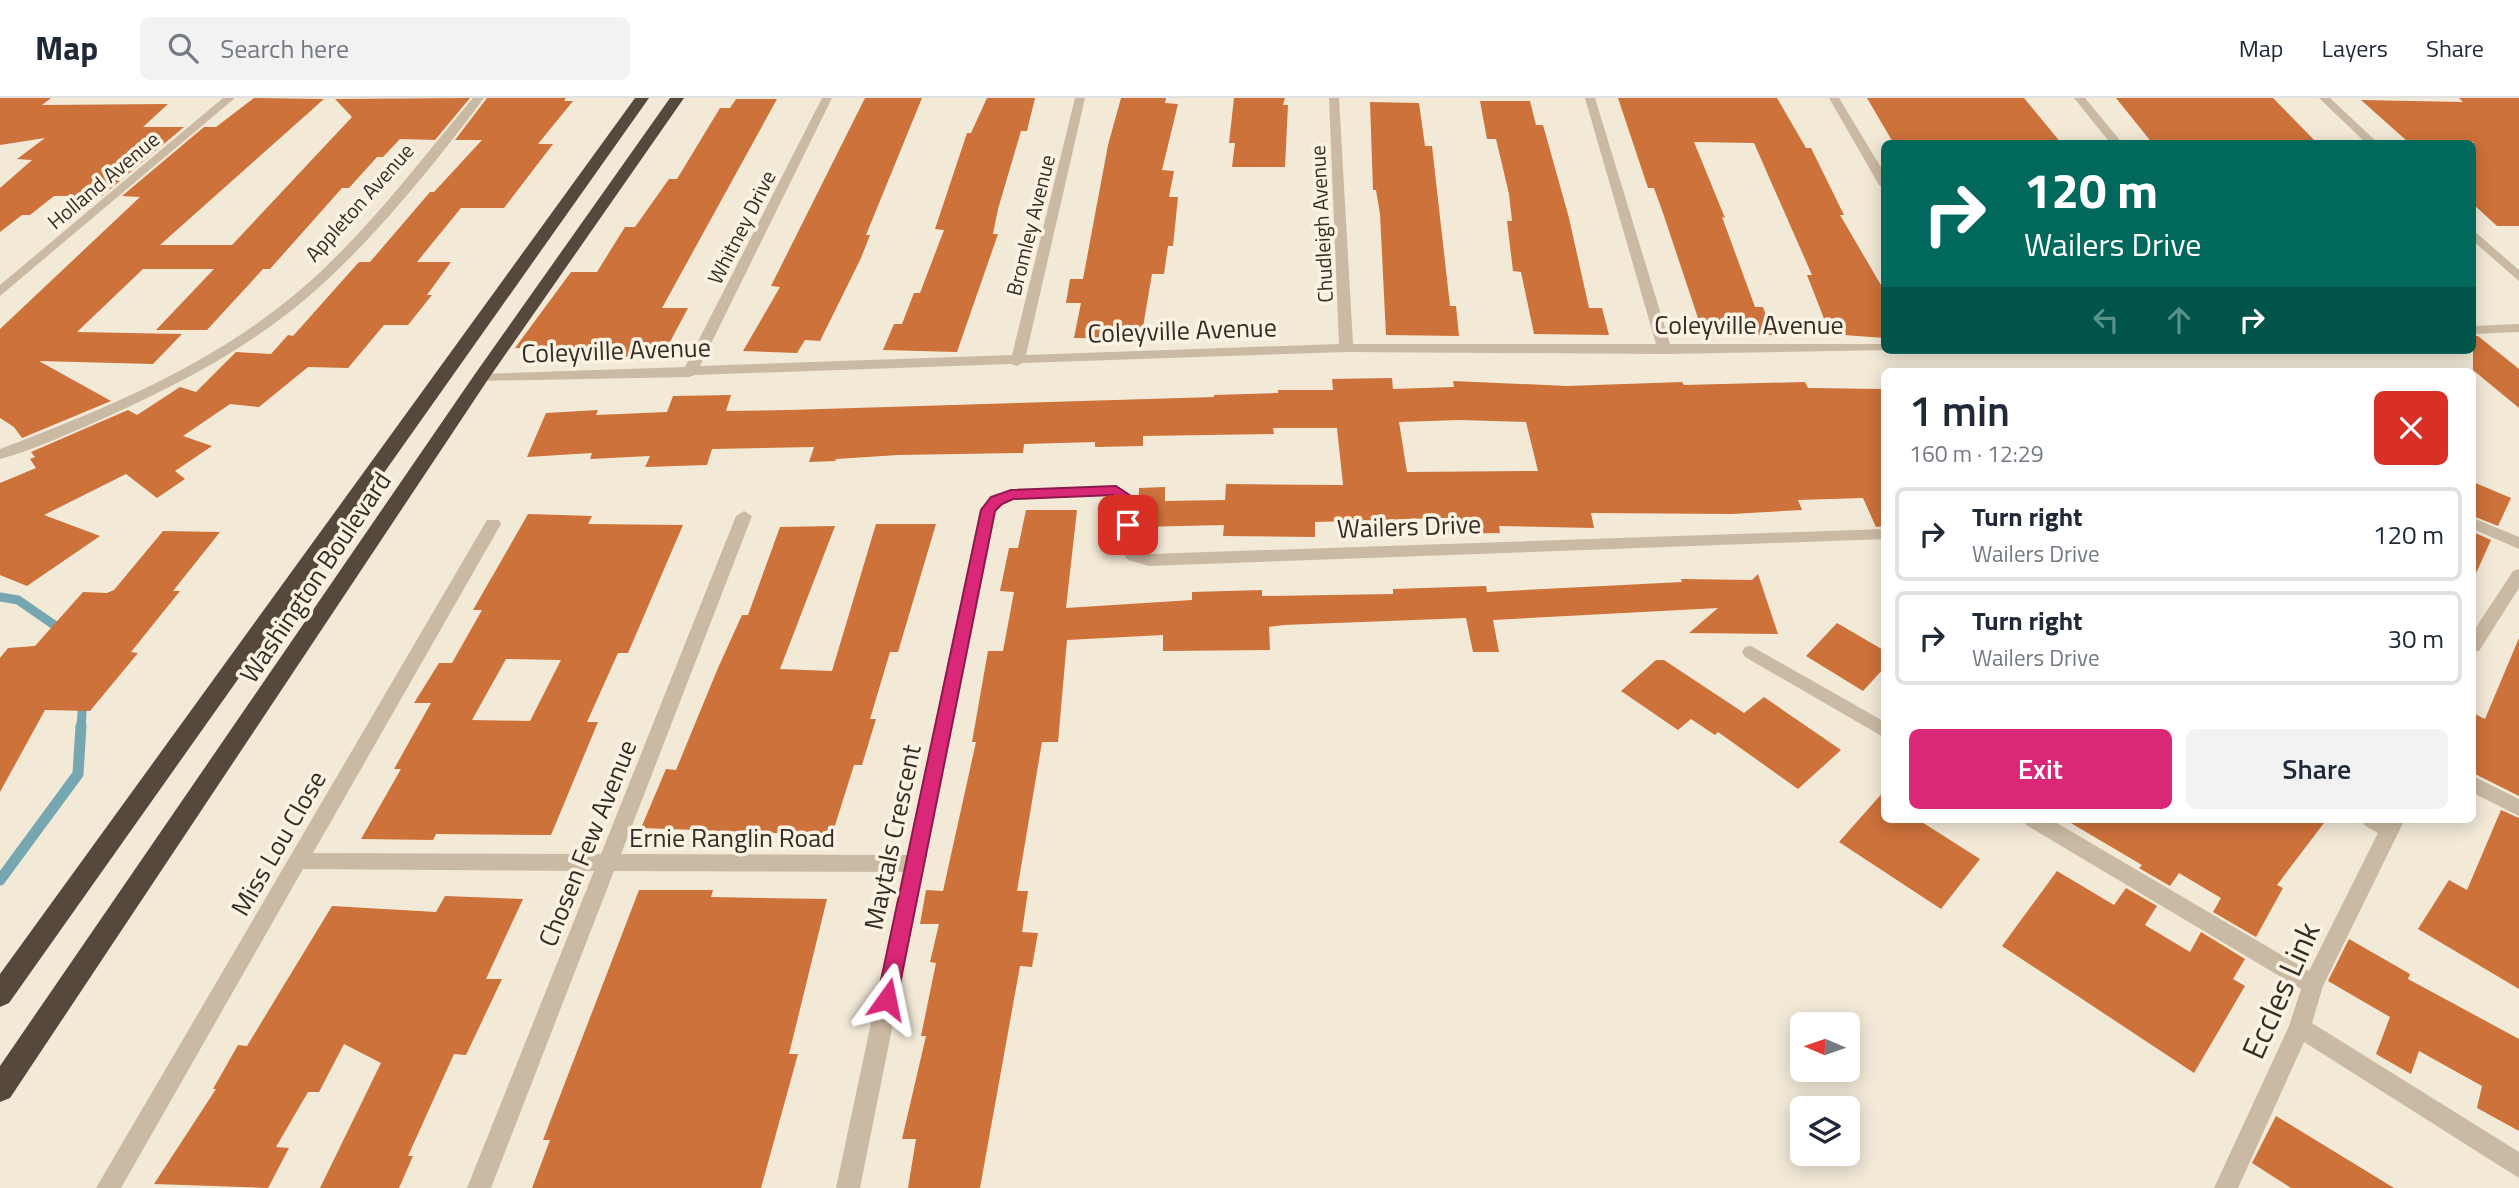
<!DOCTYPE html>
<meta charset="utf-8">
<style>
body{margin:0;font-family:"Titillium Web",sans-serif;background:#f2f2f3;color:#1f2937;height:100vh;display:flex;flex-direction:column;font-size:26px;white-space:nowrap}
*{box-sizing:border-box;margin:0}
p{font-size:23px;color:#747a83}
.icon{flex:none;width:38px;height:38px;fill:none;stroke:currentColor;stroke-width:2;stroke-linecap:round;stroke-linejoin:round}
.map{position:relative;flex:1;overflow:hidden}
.sheet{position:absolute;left:1881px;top:270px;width:595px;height:455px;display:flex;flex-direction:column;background:#fff;border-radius:10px;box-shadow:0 4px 18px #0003}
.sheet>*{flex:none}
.guide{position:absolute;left:1881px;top:42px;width:595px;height:214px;border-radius:10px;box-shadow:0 4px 18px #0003;background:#00695c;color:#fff;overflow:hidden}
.needle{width:46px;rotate:272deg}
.tools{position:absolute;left:1790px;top:914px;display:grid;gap:14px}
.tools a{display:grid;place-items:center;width:70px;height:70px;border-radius:10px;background:#fff;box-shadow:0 4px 18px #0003;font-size:35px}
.pin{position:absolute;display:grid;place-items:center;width:60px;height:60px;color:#fff;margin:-30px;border-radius:14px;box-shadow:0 4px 10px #0006}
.me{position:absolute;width:77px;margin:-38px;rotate:12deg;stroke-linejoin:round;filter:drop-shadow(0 0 5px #0008)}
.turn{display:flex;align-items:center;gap:24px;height:147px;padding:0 28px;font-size:32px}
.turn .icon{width:91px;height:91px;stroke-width:2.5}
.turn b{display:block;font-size:49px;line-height:60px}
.lanes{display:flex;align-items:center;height:66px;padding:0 28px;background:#0003;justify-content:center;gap:35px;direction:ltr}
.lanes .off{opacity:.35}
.round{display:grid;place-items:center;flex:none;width:74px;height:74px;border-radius:10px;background:#f2f2f3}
.overview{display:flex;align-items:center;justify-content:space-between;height:119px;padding:0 28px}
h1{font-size:42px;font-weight:600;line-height:52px}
.cta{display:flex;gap:14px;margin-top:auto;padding:14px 28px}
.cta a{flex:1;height:80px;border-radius:10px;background:#db2777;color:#fff;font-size:28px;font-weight:600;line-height:80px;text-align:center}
.cta a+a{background:#f2f2f3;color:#1f2937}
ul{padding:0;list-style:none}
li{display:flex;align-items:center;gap:21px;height:94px;margin:0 14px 10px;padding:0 14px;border:4px solid #e0e1e3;border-radius:10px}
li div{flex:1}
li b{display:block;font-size:26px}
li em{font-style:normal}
header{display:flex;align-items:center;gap:42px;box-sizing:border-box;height:98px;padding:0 35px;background:#fff;border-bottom:2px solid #e0e1e3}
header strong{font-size:33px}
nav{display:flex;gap:38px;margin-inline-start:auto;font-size:24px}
.search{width:490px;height:63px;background:#f2f2f3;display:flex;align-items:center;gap:18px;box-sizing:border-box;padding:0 24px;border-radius:10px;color:#747a83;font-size:26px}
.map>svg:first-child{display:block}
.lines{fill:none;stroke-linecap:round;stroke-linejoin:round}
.stream-far1{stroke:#75a6b1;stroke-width:9}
.stream{stroke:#75a6b1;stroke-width:11}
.building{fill:#cd723b;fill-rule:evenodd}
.street{fill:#cbbaa3;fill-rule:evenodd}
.highway{fill:#56483c;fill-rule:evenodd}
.route{fill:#db2777;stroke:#8e194d;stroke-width:2}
.labels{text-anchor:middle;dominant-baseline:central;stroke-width:7;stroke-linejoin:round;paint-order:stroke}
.far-street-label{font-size:21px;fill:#352c25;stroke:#faf3e3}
.street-label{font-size:26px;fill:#352c25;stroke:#faf3e3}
.near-street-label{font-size:32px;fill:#352c25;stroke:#faf3e3}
</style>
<header>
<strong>Map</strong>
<div class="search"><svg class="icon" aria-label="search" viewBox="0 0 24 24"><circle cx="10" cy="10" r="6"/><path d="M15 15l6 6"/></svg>Search here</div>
<nav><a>Map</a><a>Layers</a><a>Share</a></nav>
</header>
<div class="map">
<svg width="2519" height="1090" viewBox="0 0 2519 1090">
<rect width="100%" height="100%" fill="#f2e9d7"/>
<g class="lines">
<path class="stream-far1" d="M0,499L18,502L63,533
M81,630L83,599"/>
<path class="stream" d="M0,782L78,676L81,628"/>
</g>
<path class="building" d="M0,0H51L42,7L168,6L143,29H184L102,98H54L30,117H22L0,134V90L32,62L17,61L45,40L0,47Z
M254,0L324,1L160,147H232L352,19L335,1L470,0L435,42L400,41L383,59H377L349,90H342L270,171H263L207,232H156L214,171H143L77,234L182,236L153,266L39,263L111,303L22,340L14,329L0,320V231L140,99L122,98L204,29H216Z
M487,0H566L564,3H573L538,46H553L504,110H461L417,164H451L427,197H432L408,227H384L348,270L308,269L259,309L230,306L183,338L212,348L175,373L185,381L157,400L126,376L44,417L100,438L27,488L0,477V385L36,370L30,361L35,359L31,354L128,312L137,317L180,289L196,294L236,254L271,256L288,237L293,238L359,164H370L430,94H434L482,42H455Z
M865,0H922L866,137H870L861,160L820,243L805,242L797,255L743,253L780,189L771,188Z
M987,0H1035L1027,33H1021L998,111L993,136H998L957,254L883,252L894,226H902L914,195H920L944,132L935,131L967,35H971Z
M1121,0H1166L1165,5L1178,6L1162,72L1174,73L1169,99H1178L1173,148H1168L1164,176H1152L1141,241L1074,240L1081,205H1066L1070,181H1083L1108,47Z
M1234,0H1285L1283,7H1288L1285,69H1232L1235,45H1229Z
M1618,0H1777L1806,50H1811L1844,117H1840L1885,194V240L1830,236L1807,177H1812L1754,45L1694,44L1725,120L1722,119L1755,209H1763L1773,237L1703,235L1664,118L1654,90H1648Z
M1867,0H2024L2062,46H1894Z
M2116,0H2273L2318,46H2153Z
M2459,0H2519V128H2497L2473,106V44L2407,43L2361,2L2463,4Z
M736,1H777L662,210H688L662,259L576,258L579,252L515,250L571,174H597L625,129H635L669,81H677L720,10H730Z
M1480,3H1530L1536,27H1543L1569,120L1589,210H1602L1609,237L1534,236L1521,174L1513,173L1507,123H1512L1509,96L1496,41H1487Z
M1370,4L1419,5L1425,48H1432L1450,208H1456L1459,238L1386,237L1380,116L1376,92H1373Z
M2473,238H2478L2519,271V310L2473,272Z
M1392,280L1393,291L1454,289L1453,283L1567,288L1682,284L1684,287L1805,284L1808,290L1885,291V428L1876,429L1863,400L1798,402L1802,412L1732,416L1591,415L1594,430L1499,428L1500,435L1443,436L1441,420L1315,424V439L1223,438L1224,427L1138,429L1139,390L1165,389V403L1225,402L1226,386L1343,387L1337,330H1273L1274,336L1143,338V348L1095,349V344L1024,346L1023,355L898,357L836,361L835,363L809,364L814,349L712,351L707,367L645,369L650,358L590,361L592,355L527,359L546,315L598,312L596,317L667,314L673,298L731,297L726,313L789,312L1214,299V297L1278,295V292H1333L1332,281ZM1459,322L1526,324L1538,373L1407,374L1399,324Z
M2473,384L2511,400L2498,428L2473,418Z
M1026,412H1077L1066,510L1192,502V494L1262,492V498L1393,496V491L1486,488L1487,494L1682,484L1681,481L1752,482L1758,476L1778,536L1689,535L1718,510L1493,522L1499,554H1473L1466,520L1284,527L1269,529L1270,552L1163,553V537L1067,542L1058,644H1042L1017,793H1028L1022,834L1038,835L1032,869L1020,868L980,1090H908L916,1041H902L926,938H921L936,865L930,864L939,826H920L926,792L943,793L976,644H972L988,553H1003L1014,494L1000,493L1009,450H1018Z
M528,416L592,418L588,426L683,427L628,555H618L587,624H598L551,737L436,736L433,742L361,741L401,671H394L431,605H414L439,565H452L482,512H473ZM506,561L561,562L530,623L472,622Z
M876,426H936L898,554H890L870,621H876L862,667H854L832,737L641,730L666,671L676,672L718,570L742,517H748L780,429L835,428L780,571L832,573Z
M163,433L220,434L173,493H180L131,554L138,555L90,613L45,612L0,694V560L8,550L35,548L83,494L107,495L114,492Z
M2473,434L2491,442L2473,482Z
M1837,525L1885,553V569L1863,593L1806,558Z
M2519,540V698L2473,675V615L2485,621Z
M1656,562H1664L1744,615L1764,599L1841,652L1798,691L1718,634L1715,637L1691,621L1678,632L1621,593Z
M1885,692V721H1917L1980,761L1941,811L1839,744Z
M2501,712L2519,720V891L2418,831L2449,782L2467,792Z
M2064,721H2327L2277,787L2283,790L2256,839L2213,814L2221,800L2179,775L2170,788L2139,770L2142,767Z
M2057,773L2114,807L2126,790L2157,808L2145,827L2190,854L2201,834L2245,861L2233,881L2245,888L2194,975L2002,848Z
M639,792H713L711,799L827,801L789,956H798L761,1090H532L550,1042H543Z
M445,798L523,801L486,881H502L466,957L454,956L408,1058H413L399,1090H320L381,965L344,946L319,994H308L276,1049L289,1050L268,1090L154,1086L216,991H213L238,947L247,948L332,808L436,814Z
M2349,841L2410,876L2408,881L2519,941V1033L2477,1010L2482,988L2419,953L2411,976L2376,956L2390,919L2328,883Z
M2276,1018L2394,1090H2291L2252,1065Z"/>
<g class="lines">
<path class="street" d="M223,0H235L0,198V187Z
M473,0H484C434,67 372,144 309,198C249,250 179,286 109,318C74,333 37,351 0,361V351C105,311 212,267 299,193C365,137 417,66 473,0Z
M822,0H832L700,268L1012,257L1075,0H1085L1026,257L1339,246L1329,0H1339L1353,246H1656L1585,0H1595L1670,246H1885V252H1891L1665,256L1346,254L1023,265L1017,268L1011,266L695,277L689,279L476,283L474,280L481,276L685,269Z
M1829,0H1839L1885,76V91L1879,87Z
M2074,0H2085L2123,46H2111Z
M2319,0H2330L2379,46H2367Z
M2473,132L2519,172V183L2473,143Z
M2519,226V234L2473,236V228Z
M1116,387L1137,402L1134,448L1140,454L1149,456L1885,431V441L1149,468L1128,462L1118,449L1121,404L1113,397L1012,402L1002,406L996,413L860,1090H836L903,774L614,773L491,1090H467L594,773L303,771L121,1090H96L487,422H499L501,426L313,755L601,756L736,418L744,413L752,418L621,756L907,757L980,412L990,398L1011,392Z
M2473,420L2519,439V451L2473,431Z
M2519,471V490L2479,553L2473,554V534L2513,473Z
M1751,548L1885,624V640L1745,559L1742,554L1745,549Z
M2473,678L2519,701V718L2473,695Z
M2023,721H2050L2309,873L2378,735L2364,727L2361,721H2405L2323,888L2312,925L2519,1054V1080L2304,944L2238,1090H2214L2289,928L2301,891L2026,727Z"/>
<path class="highway" d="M635,0H649L9,905L0,909V876Z
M670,0H684L489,280L10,1000L0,1004V968L475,276Z"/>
</g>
<path class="route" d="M1116,388L1137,402L1133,431L1128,432L1121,427L1122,404L1113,397L1013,401L1002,406L995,413L897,901L894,907L887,910L880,907L877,901L981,412L991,399L1011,392Z"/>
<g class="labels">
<g class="far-street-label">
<text transform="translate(103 82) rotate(-40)">Holland Avenue</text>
<text transform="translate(359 104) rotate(-48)">Appleton Avenue</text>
<text transform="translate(1321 126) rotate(-93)">Chudleigh Avenue</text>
<text transform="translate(1030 127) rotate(-76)">Bromley Avenue</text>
<text transform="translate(741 129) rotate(-63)">Whitney Drive</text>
</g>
<g class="street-label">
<text x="1749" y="226">Coleyville Avenue</text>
<text transform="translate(1182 232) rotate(-2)">Coleyville Avenue</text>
<text transform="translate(616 252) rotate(-2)">Coleyville Avenue</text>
<text transform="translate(1409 428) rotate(-2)">Wailers Drive</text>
<text transform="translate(315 479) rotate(-56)">Washington Boulevard</text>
<text x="732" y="739">Ernie Ranglin Road</text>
<text transform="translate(892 739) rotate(-78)">Maytals Crescent</text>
<text transform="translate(278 745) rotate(-60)">Miss Lou Close</text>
<text transform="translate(587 745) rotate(-68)">Chosen Few Avenue</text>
</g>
<g class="near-street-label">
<text transform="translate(2280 892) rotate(-66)">Eccles Link</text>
</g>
</g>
</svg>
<div class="tools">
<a><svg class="needle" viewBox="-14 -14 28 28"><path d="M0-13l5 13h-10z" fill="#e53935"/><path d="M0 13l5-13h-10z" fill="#747a83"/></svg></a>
<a><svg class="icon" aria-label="layers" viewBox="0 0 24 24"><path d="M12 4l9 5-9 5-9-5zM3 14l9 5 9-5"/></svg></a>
</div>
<div class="pin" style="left:1128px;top:427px;background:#d93025"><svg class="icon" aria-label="arrive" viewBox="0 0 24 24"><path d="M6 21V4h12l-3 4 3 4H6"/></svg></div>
<svg class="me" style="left:887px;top:901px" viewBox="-20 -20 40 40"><path d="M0-17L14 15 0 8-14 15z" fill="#db2777" stroke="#fff" stroke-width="4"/></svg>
<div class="guide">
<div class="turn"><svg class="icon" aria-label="right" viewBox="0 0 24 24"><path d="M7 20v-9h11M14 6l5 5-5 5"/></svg><div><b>120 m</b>Wailers Drive</div></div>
<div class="lanes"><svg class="icon off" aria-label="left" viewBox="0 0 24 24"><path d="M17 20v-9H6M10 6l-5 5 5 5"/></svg><svg class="icon off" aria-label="ahead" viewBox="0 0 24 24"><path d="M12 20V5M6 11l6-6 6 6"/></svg><svg class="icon" aria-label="right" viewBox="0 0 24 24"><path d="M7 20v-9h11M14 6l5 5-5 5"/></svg></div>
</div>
<section class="sheet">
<div class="overview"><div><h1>1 min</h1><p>160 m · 12:29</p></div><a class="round" style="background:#d93025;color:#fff"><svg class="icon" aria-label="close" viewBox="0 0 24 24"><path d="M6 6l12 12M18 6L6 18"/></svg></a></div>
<ul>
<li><svg class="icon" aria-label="right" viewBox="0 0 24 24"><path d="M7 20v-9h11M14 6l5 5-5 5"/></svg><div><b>Turn right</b><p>Wailers Drive</p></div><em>120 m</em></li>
<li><svg class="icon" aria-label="right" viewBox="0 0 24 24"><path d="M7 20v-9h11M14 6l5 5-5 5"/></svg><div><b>Turn right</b><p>Wailers Drive</p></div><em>30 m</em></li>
</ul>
<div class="cta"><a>Exit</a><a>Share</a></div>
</section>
</div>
